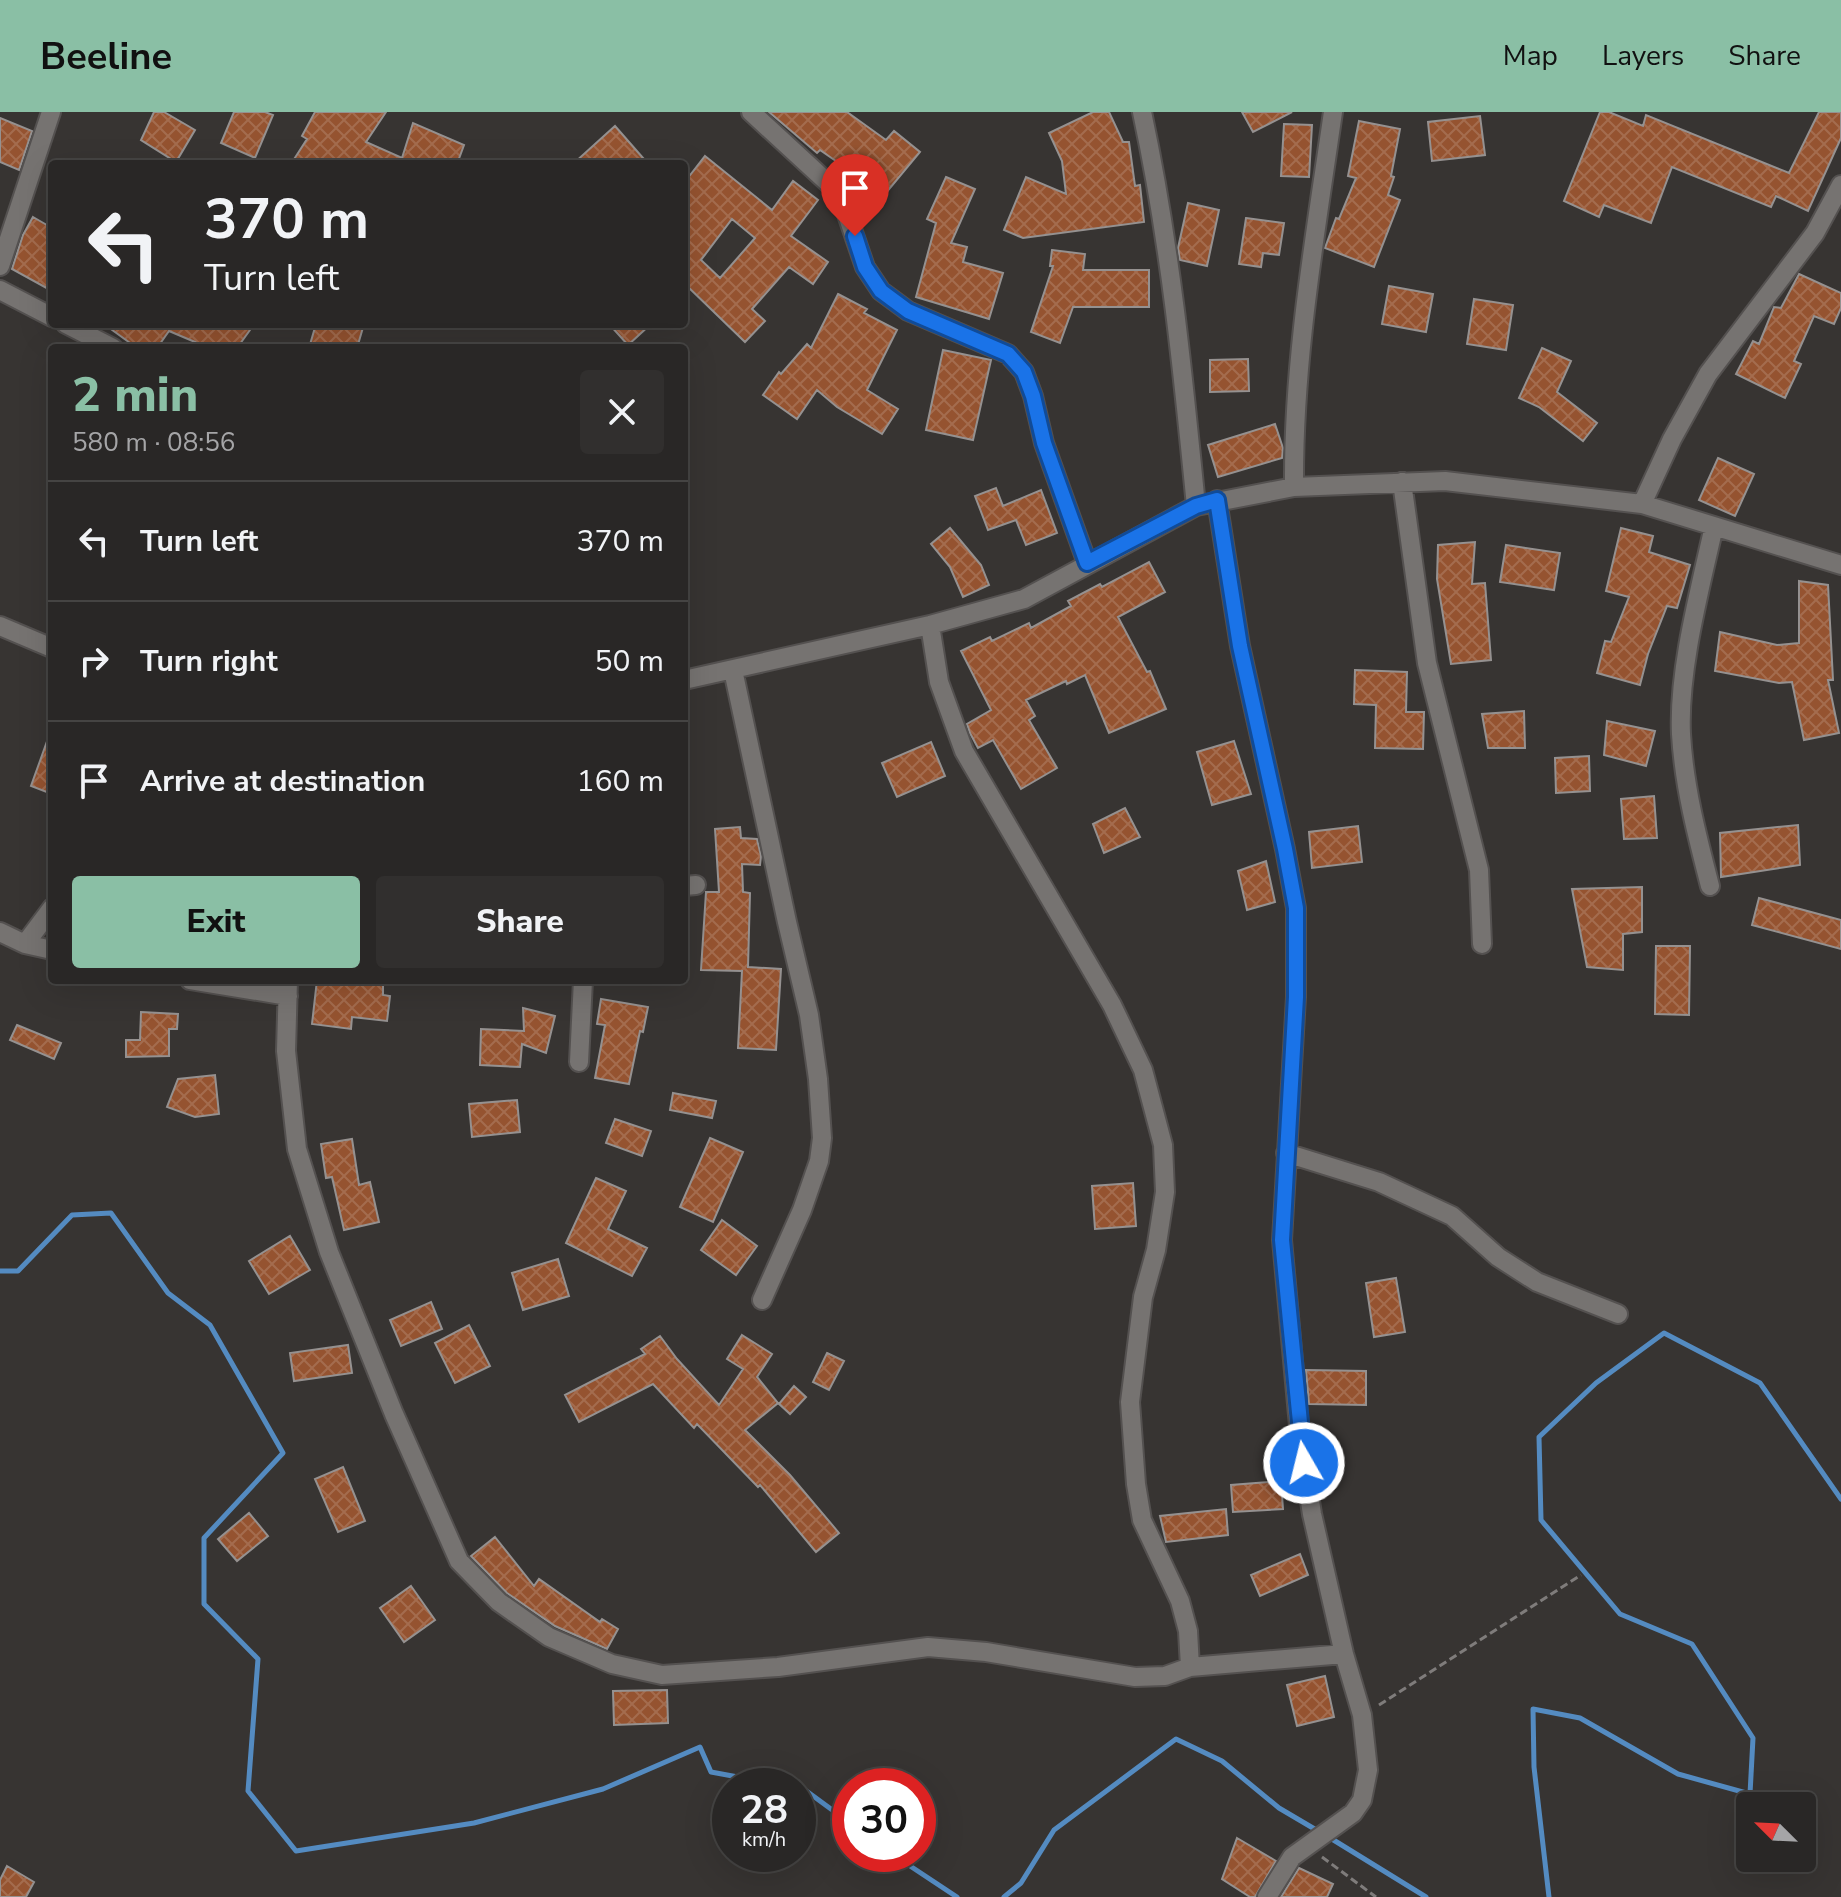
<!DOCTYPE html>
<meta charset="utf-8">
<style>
body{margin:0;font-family:"Nunito Sans",sans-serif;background:#312f2e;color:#f1f3f6;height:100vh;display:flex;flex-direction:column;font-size:30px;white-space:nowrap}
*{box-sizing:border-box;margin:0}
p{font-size:26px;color:#a5a5a7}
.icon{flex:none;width:44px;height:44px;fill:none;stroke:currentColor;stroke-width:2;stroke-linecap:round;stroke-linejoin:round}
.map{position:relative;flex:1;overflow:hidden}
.sheet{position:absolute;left:48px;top:232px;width:640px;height:640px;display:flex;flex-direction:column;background:#292726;border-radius:8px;box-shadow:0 8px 32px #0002,0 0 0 2px #454443}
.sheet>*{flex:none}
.banner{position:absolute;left:48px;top:48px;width:640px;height:168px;border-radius:8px;box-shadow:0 8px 32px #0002,0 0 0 2px #454443;background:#292726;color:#f1f3f6;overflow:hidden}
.needle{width:52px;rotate:294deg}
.buttons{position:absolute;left:1736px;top:1680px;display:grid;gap:16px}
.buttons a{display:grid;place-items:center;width:80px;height:80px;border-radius:8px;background:#292726;box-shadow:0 8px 32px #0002,0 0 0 2px #454443;font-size:40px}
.speed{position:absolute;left:712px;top:1656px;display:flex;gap:16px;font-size:40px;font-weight:700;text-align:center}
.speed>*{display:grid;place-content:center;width:104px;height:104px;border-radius:50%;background:#292726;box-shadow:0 8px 32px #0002,0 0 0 2px #454443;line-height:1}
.speed small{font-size:20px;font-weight:400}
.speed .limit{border:12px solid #d22;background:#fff;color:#111}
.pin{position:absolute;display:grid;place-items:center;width:68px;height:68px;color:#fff;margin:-82px -34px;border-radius:50% 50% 50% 0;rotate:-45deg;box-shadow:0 0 8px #0007}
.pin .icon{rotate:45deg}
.me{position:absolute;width:88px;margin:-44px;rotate:352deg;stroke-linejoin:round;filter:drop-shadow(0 0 6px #0008)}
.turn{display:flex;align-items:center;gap:28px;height:168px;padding:0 24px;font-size:36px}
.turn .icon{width:104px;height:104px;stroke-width:2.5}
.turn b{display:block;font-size:56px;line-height:68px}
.round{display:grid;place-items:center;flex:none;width:84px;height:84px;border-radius:8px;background:#312f2e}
.headline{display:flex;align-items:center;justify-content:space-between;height:136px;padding:0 24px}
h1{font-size:48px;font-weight:800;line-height:60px;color:#8abfa5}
.action{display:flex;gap:16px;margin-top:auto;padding:16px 24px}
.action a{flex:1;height:92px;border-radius:8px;background:#8abfa5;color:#111;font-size:32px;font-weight:800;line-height:92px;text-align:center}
.action a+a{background:#312f2e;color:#f1f3f6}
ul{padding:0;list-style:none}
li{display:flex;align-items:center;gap:24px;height:120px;padding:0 24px;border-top:2px solid #454443}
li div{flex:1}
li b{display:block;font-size:30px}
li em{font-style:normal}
header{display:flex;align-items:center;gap:48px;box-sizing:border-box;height:112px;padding:0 40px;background:#8abfa5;color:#111}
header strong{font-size:38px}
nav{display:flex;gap:44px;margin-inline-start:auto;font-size:28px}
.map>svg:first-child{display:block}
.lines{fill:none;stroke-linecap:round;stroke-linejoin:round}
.stream{stroke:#548bc1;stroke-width:5}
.building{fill:url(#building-cross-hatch);stroke:#959190;stroke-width:2;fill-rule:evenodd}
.minor-casing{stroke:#545150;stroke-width:22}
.path{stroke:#7f7c7b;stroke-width:3;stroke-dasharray:8 4;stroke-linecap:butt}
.minor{stroke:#767371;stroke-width:18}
.route-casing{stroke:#114b97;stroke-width:20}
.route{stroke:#1a73e8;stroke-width:14}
</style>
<header>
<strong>Beeline</strong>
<nav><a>Map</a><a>Layers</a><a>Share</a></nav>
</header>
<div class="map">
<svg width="1841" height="1785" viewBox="0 0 1841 1785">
<defs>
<pattern id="building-cross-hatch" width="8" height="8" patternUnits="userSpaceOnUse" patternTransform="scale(2)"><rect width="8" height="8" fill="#955330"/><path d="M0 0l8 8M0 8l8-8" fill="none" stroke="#a46c4e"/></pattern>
</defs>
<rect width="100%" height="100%" fill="#373432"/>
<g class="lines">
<path class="stream" d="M0,1159H18L72,1103L111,1101L168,1181L210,1213L283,1341L204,1426V1492L258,1547L248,1679L296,1739L474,1711L603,1677L700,1635L711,1660L786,1674
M798,1676L805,1678L850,1711
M1327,1724L1426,1785
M892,1742L957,1785
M1004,1785L1021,1771L1054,1718L1176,1627L1222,1649L1279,1696L1318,1719
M1549,1785L1534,1655L1533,1597L1580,1606L1678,1662L1750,1682L1753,1626L1692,1532L1620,1502L1541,1408L1539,1325L1596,1271L1664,1221L1760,1271L1841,1387"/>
</g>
<path class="building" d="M154,0H164L195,18L176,50L141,28Z
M234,0H265L273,3L255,46L221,31Z
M315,0H386L366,30L402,46L413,11L464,33L457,52H291L307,27L302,24Z
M769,0H847L886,28L894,19L920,40L885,82L856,57L853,61L820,38L817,41Z
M1093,0H1109L1123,30H1129L1135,74L1140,73L1144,110L1023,126L1004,118L1026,65L1066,82L1062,49L1049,21Z
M1242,0H1292L1253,20Z
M1600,0H1609L1643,14L1646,3L1789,61L1819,0H1841V26L1808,99L1776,84L1771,95L1672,55L1651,111L1604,93L1599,105L1564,89Z
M1480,4L1485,43L1432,49L1428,10Z
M0,6L32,19L19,58L0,50Z
M1359,9L1400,17L1391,64L1394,65L1388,83L1400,88L1374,155L1325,136L1336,106L1339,107L1356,66L1348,64Z
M1284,12L1312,13L1309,65L1281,64Z
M615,14L643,46L636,52H573Z
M705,44L772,98L793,69L818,88L791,124L828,150L813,172L789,155L752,197L765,209L745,230L684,171V71ZM732,107L755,126L720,166L701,148Z
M946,65L975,77L951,131L967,135L963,150L1003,161L989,207L916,185L936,111L927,107Z
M1188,91L1219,98L1207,154L1180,148L1178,136Z
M33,105L52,116V179L12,157L23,123Z
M1246,106L1284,111L1279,143L1263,141L1261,155L1239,152Z
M1052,138L1085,142L1083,158H1149V195H1073L1060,231L1031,220L1053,154H1050Z
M1799,162L1841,181V196L1834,212L1814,204L1794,249L1801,252L1785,286L1736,262L1753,229L1759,232L1774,195L1781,196Z
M1389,174L1433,182L1426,220L1382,212Z
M838,182L867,197L864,201L897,218L867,278L898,297L882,322L837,295L817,278L797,307L763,283L779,260L781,262L807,232L811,236Z
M1474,187L1513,193L1506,238L1467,232Z
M104,212H243L250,218L237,236H190L195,230L169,219L157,236H137Z
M316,212H364L357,236H309Z
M609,212H651L628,233Z
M1542,236L1571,249L1557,280L1597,311L1583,329L1539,295L1519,286Z
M943,238L991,248L973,328L926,318Z
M1248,247L1249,279L1210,280V248Z
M1275,312L1283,336L1282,346L1218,365L1208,333Z
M1718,346L1754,362L1735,404L1699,388Z
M996,376L1003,394L1041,378L1057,421L1026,433L1016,408L988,418L975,384Z
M950,416L981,453L989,473L963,485L950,455L931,432Z
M1621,416L1653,424L1649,440L1690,453L1677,496L1667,494L1648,542L1640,573L1597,561L1605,529L1611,530L1629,485L1606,479Z
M1475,430L1472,472L1485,471L1491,548L1451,552L1437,467L1438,433Z
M1506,433L1560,441L1554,478L1500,470Z
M1149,450L1165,480L1118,505L1147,560L1150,559L1166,597L1109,621L1085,563L1067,572L1066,569L1026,588L1035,604L1029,608L1057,656L1021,677L993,628L978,636L970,621L967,612L991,598L961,539L990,525L992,529L1029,511L1031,516L1071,494L1068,489L1100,472L1102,475Z
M1799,469L1828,473L1833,568H1828L1839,621L1804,628L1792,570L1779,571L1715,559L1720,520L1777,533L1799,531Z
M1355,558L1407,560L1406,600H1424L1423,637L1375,636L1376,593L1354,592Z
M1524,599L1525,636H1488L1482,602Z
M1607,609L1655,619L1646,654L1604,643Z
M50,621H52V682L31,674Z
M1234,629L1251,682L1212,693L1197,640Z
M931,630L945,664L897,685L882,651Z
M1589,644L1590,679L1556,681L1555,646Z
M1654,684L1657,726L1624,727L1621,687Z
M1125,696L1140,725L1104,741L1093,712Z
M1798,713L1800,753L1721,765L1720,721Z
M1358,714L1362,750L1312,756L1309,720Z
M740,715L741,726L757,727L761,744L760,753L742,752L743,780L750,781L748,855L781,857L776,938L738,936L742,859L701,858L706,780H719L715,717Z
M1266,749L1275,790L1247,798L1238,759Z
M1642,775V820L1623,822V858L1587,855L1572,777Z
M1759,786L1841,808V837L1752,813Z
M1656,834H1690L1689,903L1655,902Z
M317,868H383V883L390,884L387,909L352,905L351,917L312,912Z
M601,887L648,895L643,920L640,919L629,972L595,966L605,913L597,912Z
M523,896L555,904L546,941L522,932L520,955L480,953L481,917L524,919Z
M141,900L178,902L177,917H169V944L126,945V928H140Z
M17,913L61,931L54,947L10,928Z
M215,963L219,1002L195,1005L167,995L178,967Z
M673,981L716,989L712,1006L670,998Z
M517,988L520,1020L472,1025L469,992Z
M615,1007L651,1019L642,1044L606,1031Z
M710,1026L743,1040L713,1110L680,1095Z
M352,1027L359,1073L370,1070L379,1110L344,1118L332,1065L326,1066L321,1032Z
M596,1066L626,1079L608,1117L647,1136L632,1164L566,1131Z
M1133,1071L1136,1114L1095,1117L1092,1074Z
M722,1108L757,1134L736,1163L701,1138Z
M290,1124L310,1158L269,1182L249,1149Z
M558,1147L569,1184L523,1198L512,1161Z
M1396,1166L1405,1220L1374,1225L1366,1171Z
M431,1190L442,1217L401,1234L390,1208Z
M469,1213L490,1254L455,1271L435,1231Z
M742,1223L772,1242L757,1265L778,1291L745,1318L790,1363L839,1421L816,1440L760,1373L758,1375L697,1312L694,1316L653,1272L579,1310L565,1283L645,1242L641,1237L660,1224L677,1247L719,1293L743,1257L727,1247Z
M348,1233L352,1261L294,1269L290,1241Z
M827,1241L844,1249L829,1278L813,1270Z
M1306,1258L1366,1259V1293L1309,1292Z
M794,1274L806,1285L790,1302L779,1292Z
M343,1355L365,1409L338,1420L315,1367Z
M1281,1369L1283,1397L1233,1400L1231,1373Z
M1226,1397L1228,1423L1166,1430L1160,1404Z
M249,1401L268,1424L237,1449L218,1427Z
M495,1425L534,1474L539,1467L600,1510L602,1507L618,1517L607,1537L555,1514L507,1481L471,1444Z
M1300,1442L1308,1463L1260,1484L1251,1463Z
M411,1474L435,1508L404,1530L380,1496Z
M1325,1564L1334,1605L1297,1614L1287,1573Z
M667,1578L668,1611L614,1613L613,1579Z
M1237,1726L1276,1749L1255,1785H1250L1222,1767Z
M7,1754L34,1770L26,1785H0V1768Z
M1299,1756L1333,1772L1327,1785H1281Z"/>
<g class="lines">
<defs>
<path id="minor" d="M751,0L840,82L865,155L881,179L908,199L1008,242L1024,260L1033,284L1044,331L1087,451
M1142,0C1170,130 1183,262 1196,394
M0,154L51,0
M0,178L52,205
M66,212L113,236
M1402,370L1427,551L1479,758L1482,832
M1294,375C1293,248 1315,125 1333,0
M1217,388L1240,534L1285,737L1296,796V885L1282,1128L1300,1325L1312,1402L1344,1542L1362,1603L1368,1658L1362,1688L1353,1701L1292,1745L1267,1785
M1642,392L1672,327L1708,262L1815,121L1841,73
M930,513L939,570L964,639L1112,893L1143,958L1163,1033L1165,1080L1156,1138L1143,1185L1130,1290L1136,1372L1142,1408L1180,1489L1188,1519L1190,1555
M0,514L52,536
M733,558L787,810L809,903L818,967L822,1026L819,1049L802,1098L762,1188
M684,568L930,513L1024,487L1196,394L1294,375L1445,369L1642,392L1841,453
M684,774L696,773
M1710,774C1697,724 1684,674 1681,622C1678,558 1700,477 1714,414
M0,820L25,832L52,838
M25,832L52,796
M190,868L288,884
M288,868L286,939L297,1037L329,1140L394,1302L459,1449L499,1490L549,1525L612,1552L662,1563L778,1555L928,1535L986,1540L1135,1565L1165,1564L1190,1555L1344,1542
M579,950L583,868
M1286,1041L1379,1070L1452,1104L1498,1145L1537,1170L1618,1202"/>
</defs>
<use href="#minor" class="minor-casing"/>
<path class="path" d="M1379,1593L1581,1463
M1322,1745L1376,1785"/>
<use href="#minor" class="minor"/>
</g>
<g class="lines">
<defs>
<path id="route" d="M855,124L865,155L881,179L908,199L1008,242L1024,260L1033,284L1044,331L1087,451L1196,394L1217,388L1240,534L1285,737L1296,796V885L1282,1128L1304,1351"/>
</defs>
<use href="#route" class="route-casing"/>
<use href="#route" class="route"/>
</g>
</svg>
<div class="buttons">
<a><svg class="needle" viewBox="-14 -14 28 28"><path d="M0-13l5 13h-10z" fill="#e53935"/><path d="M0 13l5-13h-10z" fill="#a5a5a7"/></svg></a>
</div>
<div class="speed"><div>28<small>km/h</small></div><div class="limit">30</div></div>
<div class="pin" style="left:855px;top:124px;background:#d93025"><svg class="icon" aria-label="arrive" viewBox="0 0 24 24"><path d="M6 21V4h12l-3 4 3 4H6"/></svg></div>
<svg class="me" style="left:1304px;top:1351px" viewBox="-20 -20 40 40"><circle r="17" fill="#1a73e8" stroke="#fff" stroke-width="3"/><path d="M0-11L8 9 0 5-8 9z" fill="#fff"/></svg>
<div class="banner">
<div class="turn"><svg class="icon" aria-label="left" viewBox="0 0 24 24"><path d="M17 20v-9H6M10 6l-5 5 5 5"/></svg><div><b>370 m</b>Turn left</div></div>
</div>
<section class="sheet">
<div class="headline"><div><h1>2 min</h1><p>580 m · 08:56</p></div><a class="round"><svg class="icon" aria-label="close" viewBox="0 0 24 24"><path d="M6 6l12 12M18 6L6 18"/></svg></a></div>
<ul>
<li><svg class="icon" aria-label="left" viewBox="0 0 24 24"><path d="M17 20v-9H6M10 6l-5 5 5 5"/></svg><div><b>Turn left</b></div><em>370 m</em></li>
<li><svg class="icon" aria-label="right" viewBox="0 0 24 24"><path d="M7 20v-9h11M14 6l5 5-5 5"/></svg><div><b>Turn right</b></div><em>50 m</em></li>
<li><svg class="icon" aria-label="arrive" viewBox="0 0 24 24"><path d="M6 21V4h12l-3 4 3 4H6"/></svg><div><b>Arrive at destination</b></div><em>160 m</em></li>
</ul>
<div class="action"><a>Exit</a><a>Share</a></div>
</section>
</div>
